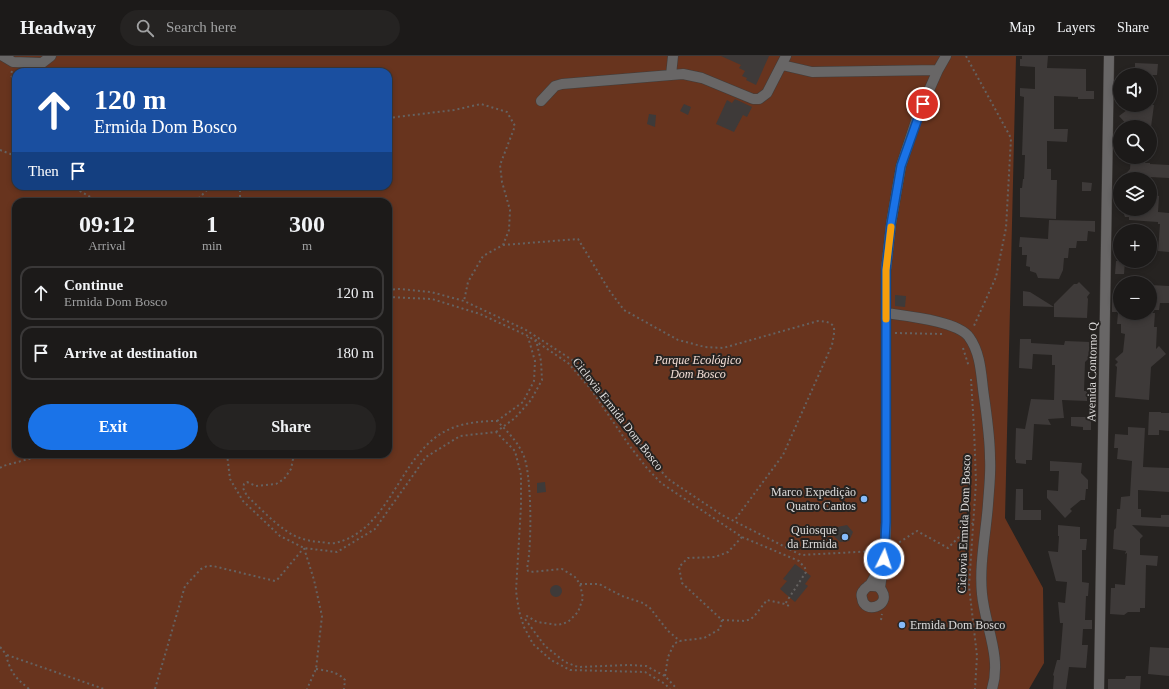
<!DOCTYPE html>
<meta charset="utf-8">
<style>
body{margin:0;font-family:Georgia,serif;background:#252322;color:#f1f3f6;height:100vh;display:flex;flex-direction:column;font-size:15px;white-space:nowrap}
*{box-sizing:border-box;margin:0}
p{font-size:13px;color:#a0a1a2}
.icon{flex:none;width:22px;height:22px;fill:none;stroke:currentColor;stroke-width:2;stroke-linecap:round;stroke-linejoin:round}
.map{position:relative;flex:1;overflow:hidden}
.panel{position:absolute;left:12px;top:142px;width:380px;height:260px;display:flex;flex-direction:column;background:#1c1a19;border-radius:12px;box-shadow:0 2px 6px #0003,0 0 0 1px #3a3838}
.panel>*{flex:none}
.hud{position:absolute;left:12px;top:12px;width:380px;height:122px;border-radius:12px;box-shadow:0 2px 6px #0003,0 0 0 1px #3a3838;background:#1a4fa0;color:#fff;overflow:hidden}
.tools{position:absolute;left:1113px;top:12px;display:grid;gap:8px}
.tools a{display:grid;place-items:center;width:44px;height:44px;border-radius:50%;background:#1c1a19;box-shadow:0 2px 6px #0003,0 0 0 1px #3a3838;font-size:20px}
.pin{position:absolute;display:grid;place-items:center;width:34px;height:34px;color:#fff;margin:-17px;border:2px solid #fff;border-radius:50%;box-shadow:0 1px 4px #0007}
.me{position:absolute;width:44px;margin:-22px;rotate:4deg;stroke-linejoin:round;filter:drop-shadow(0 0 3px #0008)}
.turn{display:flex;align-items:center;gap:14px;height:84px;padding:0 16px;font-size:18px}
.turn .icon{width:52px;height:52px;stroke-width:2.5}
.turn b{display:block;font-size:28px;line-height:34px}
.then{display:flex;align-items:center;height:38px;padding:0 16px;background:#0003;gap:8px;font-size:15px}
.eta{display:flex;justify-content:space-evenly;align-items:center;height:68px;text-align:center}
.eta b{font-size:24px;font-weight:800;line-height:28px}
.action{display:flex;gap:8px;margin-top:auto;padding:8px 16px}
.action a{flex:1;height:46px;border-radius:24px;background:#1a73e8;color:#fff;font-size:16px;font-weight:800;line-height:46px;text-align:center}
.action a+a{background:#252322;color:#f1f3f6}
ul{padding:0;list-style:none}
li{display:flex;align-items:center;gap:12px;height:54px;margin:0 8px 6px;padding:0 8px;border:2px solid #3a3838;border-radius:12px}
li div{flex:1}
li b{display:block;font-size:15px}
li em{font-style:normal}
header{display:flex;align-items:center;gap:24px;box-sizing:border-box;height:56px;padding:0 20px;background:#1c1a19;border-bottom:1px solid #3a3838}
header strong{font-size:19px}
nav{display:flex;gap:22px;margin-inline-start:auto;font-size:14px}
.search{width:280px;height:36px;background:#252322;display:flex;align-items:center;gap:10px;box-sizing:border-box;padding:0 14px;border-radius:22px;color:#a0a1a2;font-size:15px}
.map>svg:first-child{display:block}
.green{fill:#68341e;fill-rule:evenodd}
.building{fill:#3e3a39}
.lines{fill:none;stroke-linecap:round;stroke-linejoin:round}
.minor-casing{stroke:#403d3b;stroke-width:11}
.path{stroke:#656261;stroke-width:2;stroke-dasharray:2 3;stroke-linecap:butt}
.minor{stroke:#686666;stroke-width:10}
.route-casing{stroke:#114b97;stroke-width:10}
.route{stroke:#1a73e8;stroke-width:7}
.slow{stroke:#f59e0b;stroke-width:7}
.poi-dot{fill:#85bbfb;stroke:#262321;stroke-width:1.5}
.labels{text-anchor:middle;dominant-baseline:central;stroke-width:4;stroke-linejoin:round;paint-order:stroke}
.park-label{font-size:12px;font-style:italic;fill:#f4dfd7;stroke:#262321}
.street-label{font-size:12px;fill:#dfdddc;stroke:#262321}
.poi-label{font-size:12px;fill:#dfdddc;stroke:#262321;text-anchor:end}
</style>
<header>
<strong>Headway</strong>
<div class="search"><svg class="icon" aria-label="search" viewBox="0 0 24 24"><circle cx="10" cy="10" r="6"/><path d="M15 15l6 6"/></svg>Search here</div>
<nav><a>Map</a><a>Layers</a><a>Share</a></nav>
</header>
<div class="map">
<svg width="1169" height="633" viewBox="0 0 1169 633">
<rect width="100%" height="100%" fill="#262321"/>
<path class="green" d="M0,0H1016L1005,462L1043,532L1044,607L1029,633H0ZM16,16H388V130H16ZM16,146H388V398H16Z"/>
<path class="building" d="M721,0H769L756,29L746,24L747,22L742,20L745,15L739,12L741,9Z
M1022,0H1048L1047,12L1086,13V35H1094V43H1078V41L1054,40V73H1068L1067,86L1047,85V113H1051V124H1057L1056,163L1020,161V132H1022L1023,123H1024L1025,99H1022L1024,41L1020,40V32L1035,33V11L1020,10V3H1022Z
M1135,7L1158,8L1157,19H1135Z
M735,43L752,51L747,61L743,59L734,76L716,68L727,44L732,47Z
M684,48L691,51L688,59L680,55Z
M1127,49H1154L1151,71H1129L1119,60L1127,54Z
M649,58L656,59L655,71L647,68Z
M1131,101H1145V107H1150V108L1169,109V122L1150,121V123H1133V122L1123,121L1130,113Z
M1082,126L1092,127L1091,135H1082Z
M1150,138L1159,140L1158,156L1169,157V196L1158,195L1160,168H1158V166L1129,164V161H1125L1122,153H1150Z
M1049,164L1095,165V176L1088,175L1087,185H1077L1076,192H1069L1068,202H1064L1063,214L1059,223L1038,222L1036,217L1030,215V211L1026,210L1027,199H1022V191H1019L1020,181L1048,183Z
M1116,205H1125L1124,218H1115Z
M1079,226L1090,237L1087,241L1088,243L1087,262L1054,261V248L1074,228H1077Z
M1150,229L1169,230V247H1160L1159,254H1150Z
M1023,235L1030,236L1054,251L1023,250Z
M895,239L906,240L905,251L895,250Z
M1112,243H1120V256H1112Z
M1118,257H1155L1154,271H1157L1156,293L1159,290L1166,298L1151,311L1149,344L1115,341L1117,311L1115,309L1118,306L1115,303L1123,296L1125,278L1121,277V268H1117Z
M1020,283H1031V287L1064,289L1065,285L1091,286V294H1089L1088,303L1085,306L1084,335H1087V345L1062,344L1064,362L1048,363L1051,369L1034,368L1032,404H1026V408L1016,407V404L1015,403L1016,372L1025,373L1031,343L1054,344L1055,309H1052V299L1033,298L1032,313L1019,312Z
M1149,356H1161V357H1169V375L1159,374V379H1148Z
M1071,361H1091V374H1083V371L1071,370Z
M1128,371L1145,372L1143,411L1169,412V436L1138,434V453H1141V461L1161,462V459H1169V471L1132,469L1143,480L1140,483V499L1158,500L1157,510L1146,509L1145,552H1140V556H1128L1124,559L1110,558L1111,532H1115V528L1125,529L1127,497L1125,498L1126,495L1113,493L1114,474L1116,472L1117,453H1120L1121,441L1130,440L1132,405L1117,403L1118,392H1114L1115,378L1128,379Z
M1050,405L1082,407L1081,417L1088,424V433H1086L1085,444H1081L1070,453L1072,455L1065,462L1047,442V434L1058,435L1059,415H1050Z
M545,426L546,436L537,437V427Z
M1016,433H1023V454H1041V464H1015Z
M847,469L853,476L849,485L840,486L833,479L837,471Z
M1058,469L1080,471V483H1087L1086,494H1082V526L1089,527L1088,540H1086L1085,564H1092V573H1083L1082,589H1088L1086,612L1069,611L1066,633H1053L1054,620L1053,619L1057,604H1060L1061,592L1063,567H1060L1058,546L1065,547L1067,526L1056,525L1048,495L1058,496L1059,480H1058Z
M795,508L811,520L805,528L808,530L795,546L780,533L787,525L783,523Z
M550 535a6 6 0 1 1 12 0a6 6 0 1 1-12 0Z
M1150,591L1169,592V620L1148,618Z
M1126,620H1141L1140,633H1108V623H1125Z"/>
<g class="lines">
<defs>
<path id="minor" d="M3,0L13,6L42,7L51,0
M782,9L812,16L938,14
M671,19L673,0
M541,45L555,30L562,28L683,18L702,22L753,43H759L767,37L786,0
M886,257C906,260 958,265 969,281C980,296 981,316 983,333C986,356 990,379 990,402C991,417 989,433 988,448C986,477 979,508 982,538C985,570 1002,601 992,633
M868,530C874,530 879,529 882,535C891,550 864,559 862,542C861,539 862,536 864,534C865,532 867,531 869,530C874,524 877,515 881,508
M880,532L885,495L886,466V214L891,168L901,110L918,59L938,14L946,0
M1099,633L1109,0"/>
</defs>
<use href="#minor" class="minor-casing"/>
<path class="path" d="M966,0L1011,82L1006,172L996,221L973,272
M12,15L11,18L16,35
M388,62L454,54L481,48L507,56L515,70L500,109L502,126L510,154L509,174L503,189L483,200L468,226L464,245
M0,94L16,100
M71,130L99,146
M195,146L209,132L224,131L227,130
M240,146V130
M503,189L578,183L609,234L624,254L678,284L705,291L723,292L818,265C838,266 835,272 832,289L783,399L734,465
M388,234L399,233L431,236L464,245L526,274L580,309L656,409L668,423L722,459L801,499L876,495
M388,241L432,243L480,258L528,280L568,307L590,332L629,389L646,411L661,427L742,481L799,505L805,512L806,516L785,548
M895,277L943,278
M963,292L969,311
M971,323L974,372L976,426L969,530L977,600L975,633
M497,365L523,346L534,325L535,305L528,281
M496,376L515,362L531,344L542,324L541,305L535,280
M227,398L230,423L243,445L280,480L304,492L337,496L375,473L426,401L460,380L496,376L515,395L521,419V450L516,535L519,555L524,571L533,588L551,604L570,614L645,616L665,628L670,633
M294,398L291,413L284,423L276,428L256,430L247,426L244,428L243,432L247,440C259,451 272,465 285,474C296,482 307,485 320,486C324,486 330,488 335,487C386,476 398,409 436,381C453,368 476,365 497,365C507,375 517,385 523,398C532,416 532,492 527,512L528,515L530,516L562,513L575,521L580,528L583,542L578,556L568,566L558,569L537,566L527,560L525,563L545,590L565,606L578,611L629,609L646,610L665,620L677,633
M0,412L3,410L47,398
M742,481L728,496L715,501L688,502L679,511L682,527L722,564L745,565L751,563L756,558L767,544L785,548L791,551
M895,489L917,475L948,492L973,467
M304,492L314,524L322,560L316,613L307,633
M580,528H599L622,540L643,547L650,552L668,575L680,585
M881,564L882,558
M0,591C9,601 5,600 10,611C14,621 21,626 29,633
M7,599L104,633
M316,613C327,615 337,615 345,624L344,633
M665,620L668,601L674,588L679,585L704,582L720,573L722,564
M155,633L185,530L201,513L207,510H213L275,525L277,524L303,493"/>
<use href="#minor" class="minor"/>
</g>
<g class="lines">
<defs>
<path id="route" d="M884,503L886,466V214L891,168L901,110L923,48"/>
</defs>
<use href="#route" class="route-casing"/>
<use href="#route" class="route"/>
<path class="slow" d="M886,263V214L891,171"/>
</g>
<g class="poi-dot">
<circle cx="864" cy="443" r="4"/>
<circle cx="845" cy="481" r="4"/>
<circle cx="902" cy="569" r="4"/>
</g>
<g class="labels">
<g class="park-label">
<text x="698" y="304">Parque Ecológico<tspan x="698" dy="14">Dom Bosco</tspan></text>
</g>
<g class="street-label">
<text transform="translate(1092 316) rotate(-89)">Avenida Contorno Q</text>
<text transform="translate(618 358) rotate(52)">Ciclovia Ermida Dom Bosco</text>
<text transform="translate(964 468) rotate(-88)">Ciclovia Ermida Dom Bosco</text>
</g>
<g class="poi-label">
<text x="856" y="436">Marco Expedição<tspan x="856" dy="14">Quatro Cantos</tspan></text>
<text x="837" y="474">Quiosque<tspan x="837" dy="14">da Ermida</tspan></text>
<text x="910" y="569" text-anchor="start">Ermida Dom Bosco</text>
</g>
</g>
</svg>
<div class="tools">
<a><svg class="icon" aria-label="sound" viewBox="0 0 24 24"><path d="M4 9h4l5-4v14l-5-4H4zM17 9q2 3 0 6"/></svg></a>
<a><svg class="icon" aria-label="search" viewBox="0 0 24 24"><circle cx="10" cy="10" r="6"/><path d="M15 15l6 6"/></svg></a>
<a><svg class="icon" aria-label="layers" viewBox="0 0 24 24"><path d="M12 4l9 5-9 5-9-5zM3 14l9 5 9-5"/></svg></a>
<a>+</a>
<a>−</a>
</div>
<div class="pin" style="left:923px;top:48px;background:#d93025"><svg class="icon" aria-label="arrive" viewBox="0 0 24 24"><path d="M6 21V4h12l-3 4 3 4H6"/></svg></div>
<svg class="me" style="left:884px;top:503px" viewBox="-20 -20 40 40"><circle r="17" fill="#1a73e8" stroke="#fff" stroke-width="3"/><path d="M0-11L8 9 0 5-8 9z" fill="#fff"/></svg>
<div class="hud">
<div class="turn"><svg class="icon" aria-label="ahead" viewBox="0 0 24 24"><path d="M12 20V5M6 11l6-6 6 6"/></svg><div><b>120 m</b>Ermida Dom Bosco</div></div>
<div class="then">Then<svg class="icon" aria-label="arrive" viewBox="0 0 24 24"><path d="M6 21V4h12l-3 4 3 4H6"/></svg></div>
</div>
<section class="panel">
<div class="eta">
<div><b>09:12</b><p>Arrival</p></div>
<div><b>1</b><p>min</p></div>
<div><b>300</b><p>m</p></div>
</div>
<ul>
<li><svg class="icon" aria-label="ahead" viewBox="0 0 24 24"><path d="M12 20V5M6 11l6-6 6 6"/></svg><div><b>Continue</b><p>Ermida Dom Bosco</p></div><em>120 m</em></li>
<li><svg class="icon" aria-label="arrive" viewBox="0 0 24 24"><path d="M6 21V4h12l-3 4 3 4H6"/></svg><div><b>Arrive at destination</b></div><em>180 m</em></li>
</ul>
<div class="action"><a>Exit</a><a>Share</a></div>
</section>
</div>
